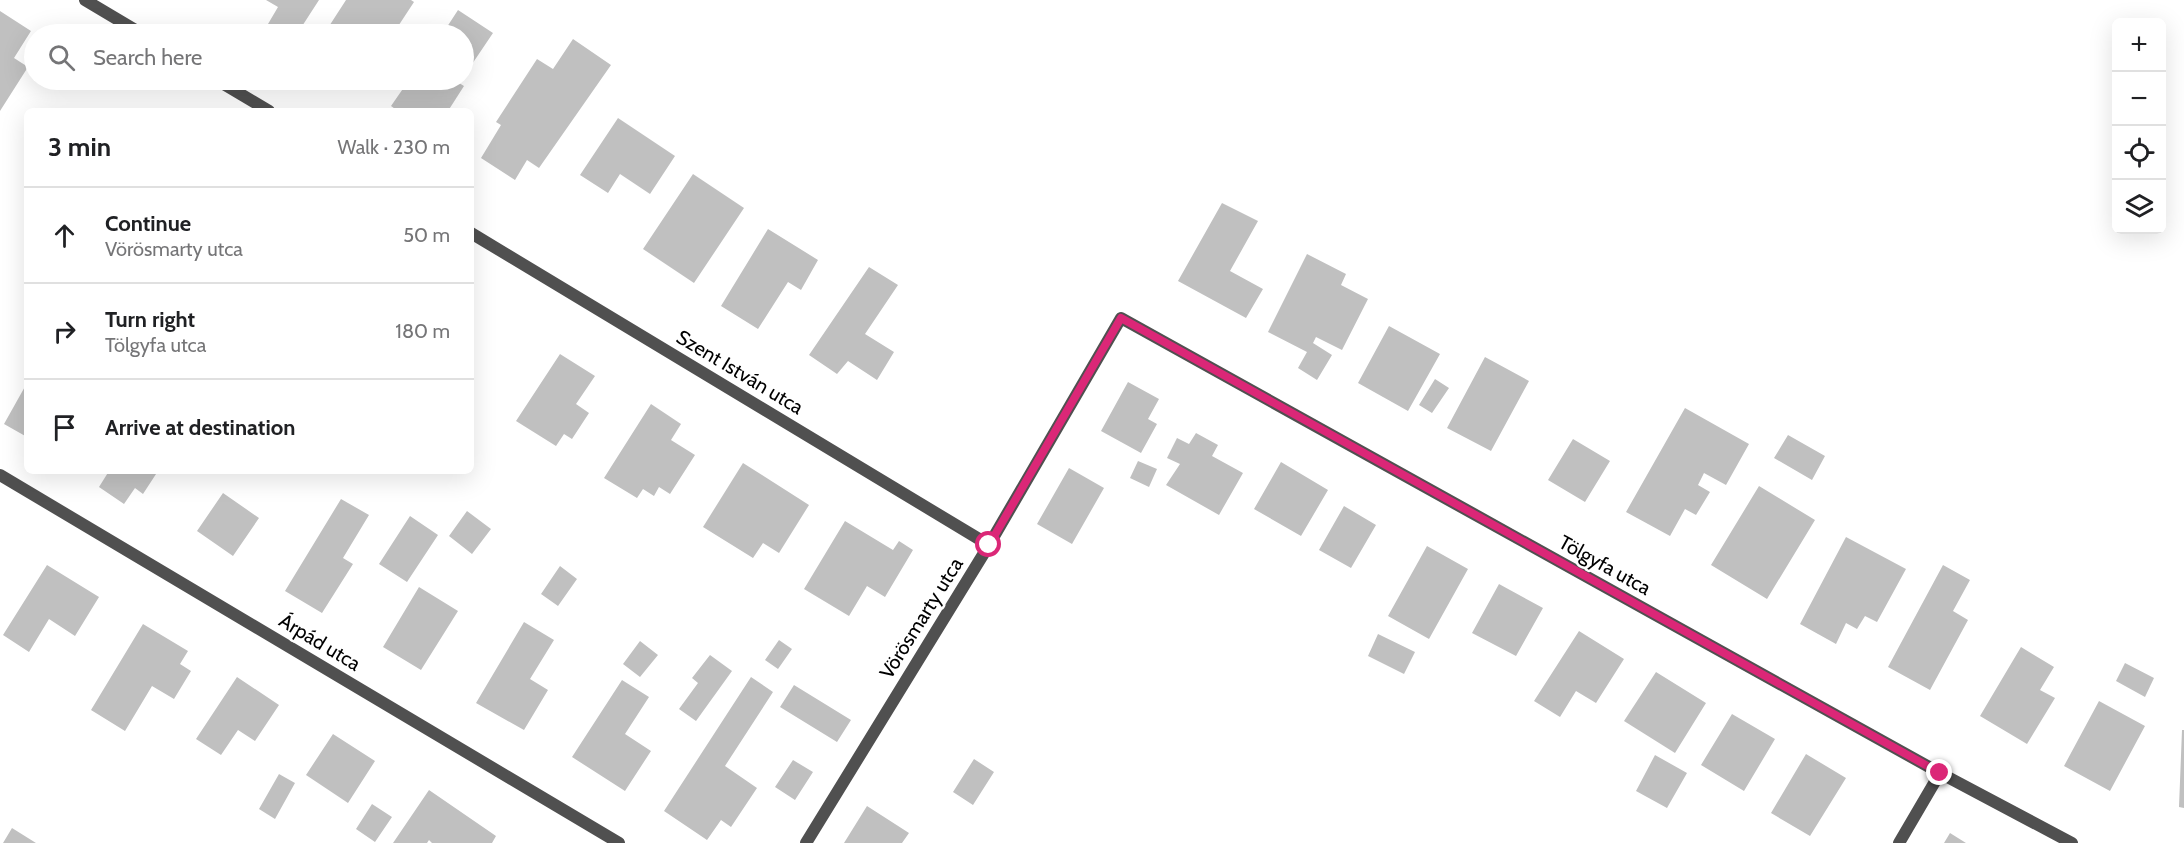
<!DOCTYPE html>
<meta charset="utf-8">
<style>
:root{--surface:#fff;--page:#f2f2f2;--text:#202124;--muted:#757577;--line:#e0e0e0}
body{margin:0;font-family:Cabin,sans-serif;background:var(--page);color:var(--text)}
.controls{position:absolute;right:18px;top:18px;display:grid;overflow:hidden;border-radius:9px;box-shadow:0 6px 24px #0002}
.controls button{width:54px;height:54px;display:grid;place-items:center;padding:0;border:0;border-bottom:2px solid var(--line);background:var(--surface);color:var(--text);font:30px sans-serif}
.stop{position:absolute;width:18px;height:18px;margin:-14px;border:4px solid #db2777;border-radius:50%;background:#fff}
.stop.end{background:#db2777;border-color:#fff;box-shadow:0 2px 6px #0008}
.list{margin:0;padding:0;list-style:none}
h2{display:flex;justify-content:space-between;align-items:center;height:78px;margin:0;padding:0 24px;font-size:26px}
h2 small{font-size:20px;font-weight:400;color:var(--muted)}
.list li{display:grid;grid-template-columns:39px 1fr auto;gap:18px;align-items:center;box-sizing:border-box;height:96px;padding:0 24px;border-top:2px solid var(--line)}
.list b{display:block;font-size:22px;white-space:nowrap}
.list p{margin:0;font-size:20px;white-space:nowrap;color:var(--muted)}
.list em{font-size:20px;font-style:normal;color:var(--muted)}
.icon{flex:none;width:33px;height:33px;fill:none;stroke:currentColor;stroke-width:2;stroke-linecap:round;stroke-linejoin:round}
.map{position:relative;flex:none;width:2184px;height:843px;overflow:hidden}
.search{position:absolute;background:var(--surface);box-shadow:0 6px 24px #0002;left:24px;top:24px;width:450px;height:66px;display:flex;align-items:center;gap:15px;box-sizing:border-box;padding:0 21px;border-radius:33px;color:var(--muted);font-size:22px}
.panel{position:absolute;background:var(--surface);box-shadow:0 6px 24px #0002;left:24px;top:108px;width:450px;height:366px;border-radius:9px}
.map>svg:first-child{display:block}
.building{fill:#c0c0c0}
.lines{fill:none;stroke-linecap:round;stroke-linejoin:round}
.minor{stroke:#505050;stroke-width:12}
.route{stroke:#db2777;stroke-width:8}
.labels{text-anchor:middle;stroke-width:5;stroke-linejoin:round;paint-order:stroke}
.street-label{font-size:20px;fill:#000;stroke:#fff}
</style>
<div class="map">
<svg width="2184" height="843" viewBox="0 0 2184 843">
<rect width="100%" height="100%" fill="#fff"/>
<path class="building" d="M266 0H319L297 34H286L268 24 278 7Z
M346 0H411L414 2 393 34H324Z
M458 10 493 33 464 76V34H430L436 24 445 30Z
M0 11 31 31 14 58 28 67 0 111Z
M573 39 611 65 539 168 527 160 515 180 481 158 501 125 496 122 537 59 553 69Z
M409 80H461L459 83 464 86 448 111H398L391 106Z
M618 118 675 156 650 194 620 174 608 193 580 175Z
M693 174 744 208 694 283 643 249Z
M1222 203 1258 221 1230 271 1263 289 1246 318 1178 281Z
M768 229 818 260 801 290 788 282 758 329 721 306Z
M1307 254 1346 274 1341 285 1368 299 1342 350 1316 337 1313 343 1332 355 1317 380 1298 368 1307 352 1268 332Z
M869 267 898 285 865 334 894 352 877 380 848 361 837 374 809 355Z
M1389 326 1440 354 1408 411 1358 383Z
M560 354 595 376 576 404 589 413 572 439 564 434 556 446 516 421Z
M1485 357 1529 381 1491 451 1447 428Z
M1435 379 1449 388 1432 413 1419 405Z
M1128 382 1159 399 1148 419 1157 424 1141 453 1101 431Z
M27 383V437L4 424Z
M651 404 681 424 671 440 695 455 670 494 659 487 654 496 643 489 637 498 604 478Z
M1685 408 1749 444 1726 485 1704 473 1698 485 1710 492 1696 515 1685 509 1670 536 1626 512Z
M1196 433 1218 445 1212 456 1243 473 1219 515 1166 485 1180 464 1167 458 1177 438 1189 444Z
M1788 435 1825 456 1812 480 1774 458Z
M1573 439 1610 461 1585 502 1548 480Z
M1138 461 1157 469 1149 487 1130 478Z
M1281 462 1328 490 1301 536 1254 509Z
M743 463 809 505 779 553 763 543 753 558 703 527Z
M1069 468 1104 488 1072 544 1037 524Z
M109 471H158L143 494 135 488 124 504 99 487Z
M1759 486 1815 520 1767 599 1711 565Z
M223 493 259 518 233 556 197 531Z
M341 499 369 515 343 558 353 564 322 613 285 591Z
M1344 506 1376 525 1351 568 1319 550Z
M467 511 491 529 472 554 449 536Z
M410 516 438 535 407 582 379 564Z
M845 521 893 550 899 541 913 550 885 597 867 586 849 616 804 589Z
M1846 537 1906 569 1877 622 1865 616 1857 629 1846 623 1836 644 1800 624Z
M1427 546 1468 569 1429 639 1388 616Z
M47 565 99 597 75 636 49 619 29 652 3 635Z
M1943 565 1970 580 1953 611 1968 620 1930 690 1888 667Z
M560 566 577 579 558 606 541 594Z
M1499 584 1543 608 1516 656 1472 633Z
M419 587 458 611 421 670 383 647Z
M524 622 554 640 530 679 548 690 524 730 476 703Z
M143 624 188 651 180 664 191 671 174 699 152 686 125 731 91 710Z
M1579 631 1624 659 1596 703 1576 691 1560 717 1534 701Z
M1378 634 1415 652 1404 674 1368 656Z
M779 640 792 649 778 669 765 660Z
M640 641 658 655 640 677 623 664Z
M2021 647 2054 667 2040 690 2055 698 2027 744 1980 716Z
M710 655 732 671 696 721 679 709 698 683 692 678Z
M2125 663 2154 678 2145 697 2116 681Z
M1656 672 1706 703 1675 753 1624 721Z
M237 677 279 705 255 741 238 730 221 755 196 739Z
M751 677 773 692 725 766 757 788 731 827 721 820 707 840 664 811Z
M622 680 649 697 625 734 651 751 625 791 572 757Z
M794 685 851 720 837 742 780 707Z
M2099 701 2145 726 2110 791 2064 766Z
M1732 714 1775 739 1744 791 1701 765Z
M2182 730H2184V808L2179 807Z
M333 734 375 761 348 803 306 775Z
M1806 754 1846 778 1810 836 1771 813Z
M1655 755 1687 773 1667 808 1636 791Z
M974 759 994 772 973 805 953 792Z
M793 760 813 772 795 800 775 787Z
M279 774 295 783 275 819 259 809Z
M429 790 496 836 492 843H432L429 840 427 843H393Z
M372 804 392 817 375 842 356 829Z
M867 806 909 833 902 843H844Z
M12 828 36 843H3Z
M1950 833 1966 843H1944Z"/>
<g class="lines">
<path class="minor" d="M85 0 142 34
M217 80 269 111
M471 233 989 545
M0 475 619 843
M806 843 989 545 1121 318 1940 773 2072 843
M1899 843 1940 773"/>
</g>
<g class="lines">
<path class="route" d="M989 545 1121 318 1940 773"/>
</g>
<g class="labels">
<g class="street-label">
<text transform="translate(740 372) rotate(31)" y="7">Szent István utca</text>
<text transform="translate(1605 565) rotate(29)" y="7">Tölgyfa utca</text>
<text transform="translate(921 618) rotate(-58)" y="7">Vörösmarty utca</text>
<text transform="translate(320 642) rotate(31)" y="7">Árpád utca</text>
</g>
</g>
</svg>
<div class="controls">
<button>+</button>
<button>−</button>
<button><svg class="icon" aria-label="locate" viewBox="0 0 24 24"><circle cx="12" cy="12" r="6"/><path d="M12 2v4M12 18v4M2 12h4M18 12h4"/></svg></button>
<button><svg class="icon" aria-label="layers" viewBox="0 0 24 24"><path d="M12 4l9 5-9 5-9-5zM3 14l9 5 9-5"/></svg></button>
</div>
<div class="stop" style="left:989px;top:545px"></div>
<div class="stop end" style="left:1940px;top:773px"></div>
<div class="search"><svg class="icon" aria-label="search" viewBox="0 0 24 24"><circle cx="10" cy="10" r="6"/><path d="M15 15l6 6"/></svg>Search here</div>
<section class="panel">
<h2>3 min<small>Walk · 230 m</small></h2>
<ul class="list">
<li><svg class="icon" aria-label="ahead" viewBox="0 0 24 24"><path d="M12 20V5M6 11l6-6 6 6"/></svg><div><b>Continue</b><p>Vörösmarty utca</p></div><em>50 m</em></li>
<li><svg class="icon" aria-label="right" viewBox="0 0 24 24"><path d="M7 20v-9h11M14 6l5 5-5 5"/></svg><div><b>Turn right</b><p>Tölgyfa utca</p></div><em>180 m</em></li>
<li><svg class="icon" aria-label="arrive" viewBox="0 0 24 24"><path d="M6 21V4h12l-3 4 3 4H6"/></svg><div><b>Arrive at destination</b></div></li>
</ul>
</section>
</div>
